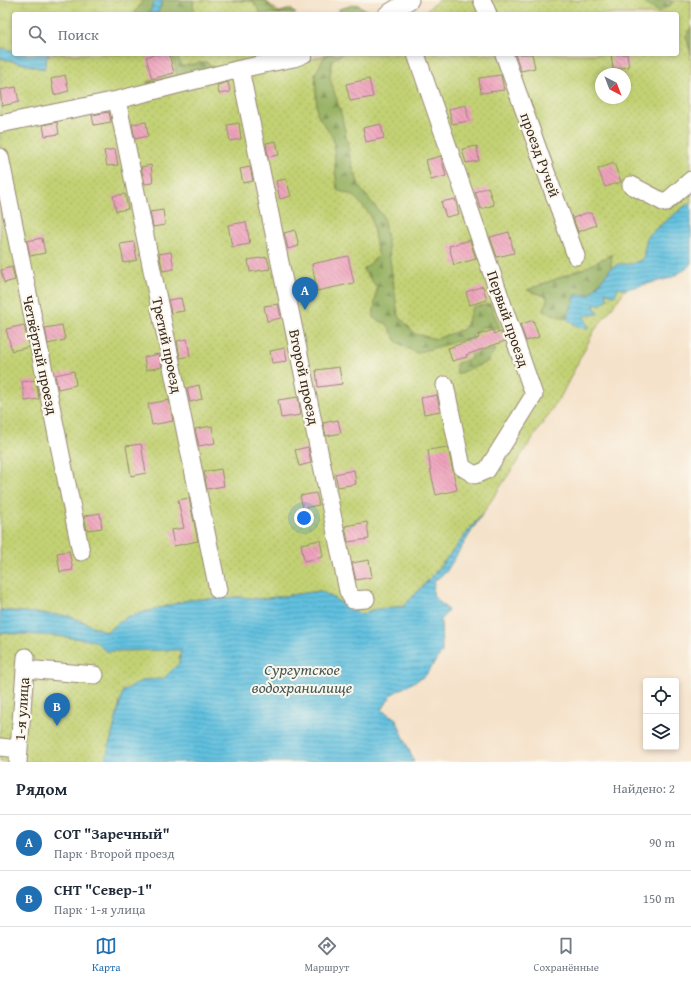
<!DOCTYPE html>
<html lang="ru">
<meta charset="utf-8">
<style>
:root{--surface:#fff;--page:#f2f2f3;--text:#1f2937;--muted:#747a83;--line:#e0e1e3;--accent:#1f6fb2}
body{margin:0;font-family:"Gentium Book Plus",serif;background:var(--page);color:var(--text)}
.controls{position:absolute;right:12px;bottom:12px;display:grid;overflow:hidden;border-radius:4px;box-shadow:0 2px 6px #0003}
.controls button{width:36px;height:36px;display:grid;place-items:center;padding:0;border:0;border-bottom:1px solid var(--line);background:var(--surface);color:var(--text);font:20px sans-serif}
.compass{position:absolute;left:595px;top:68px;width:36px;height:36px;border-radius:50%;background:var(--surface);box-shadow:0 2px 6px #0003;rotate:138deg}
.you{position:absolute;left:304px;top:518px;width:14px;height:14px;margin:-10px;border:3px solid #fff;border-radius:50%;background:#1a73e8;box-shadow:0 0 0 6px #1a73e833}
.badge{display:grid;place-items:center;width:26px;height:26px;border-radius:50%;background:var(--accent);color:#fff;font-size:13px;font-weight:700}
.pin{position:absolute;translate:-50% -33px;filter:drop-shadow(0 1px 2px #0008)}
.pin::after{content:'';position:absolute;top:21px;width:14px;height:12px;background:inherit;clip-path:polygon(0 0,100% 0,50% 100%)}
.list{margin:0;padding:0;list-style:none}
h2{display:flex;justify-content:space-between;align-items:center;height:52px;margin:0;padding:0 16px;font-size:17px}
h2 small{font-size:13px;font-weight:400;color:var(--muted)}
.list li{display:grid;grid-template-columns:26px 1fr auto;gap:12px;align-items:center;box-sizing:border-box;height:56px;padding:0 16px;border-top:1px solid var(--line)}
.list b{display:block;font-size:15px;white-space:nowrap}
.list p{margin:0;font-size:13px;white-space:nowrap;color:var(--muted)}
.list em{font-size:13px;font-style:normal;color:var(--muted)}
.icon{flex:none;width:22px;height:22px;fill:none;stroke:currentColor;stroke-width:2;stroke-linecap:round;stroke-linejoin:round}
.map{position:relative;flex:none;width:691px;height:762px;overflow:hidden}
.search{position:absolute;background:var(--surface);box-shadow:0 2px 6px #0003;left:12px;right:12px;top:12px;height:44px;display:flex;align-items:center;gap:10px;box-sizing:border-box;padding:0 14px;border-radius:4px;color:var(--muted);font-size:15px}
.sheet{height:164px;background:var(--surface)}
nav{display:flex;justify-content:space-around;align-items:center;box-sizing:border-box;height:56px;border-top:1px solid var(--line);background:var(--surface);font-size:11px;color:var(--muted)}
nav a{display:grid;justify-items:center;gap:2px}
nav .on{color:var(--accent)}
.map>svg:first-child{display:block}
.grass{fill:url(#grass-dots);stroke:#7e7e48;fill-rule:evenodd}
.forest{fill:url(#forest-firs);stroke:#6a6e42}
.wetland{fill:url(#wetland-marsh);stroke:#7e7e48}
.water{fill:url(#water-rules);stroke:#4e767f}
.building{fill:url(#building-back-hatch)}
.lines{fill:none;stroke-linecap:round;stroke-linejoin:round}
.minor-casing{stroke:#988674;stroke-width:19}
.minor{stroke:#fff;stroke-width:17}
.labels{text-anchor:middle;stroke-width:4;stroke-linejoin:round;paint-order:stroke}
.street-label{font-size:15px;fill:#3b2a1e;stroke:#fbf7ec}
.water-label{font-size:16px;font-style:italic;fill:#465758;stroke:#fbf7ec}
</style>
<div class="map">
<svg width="691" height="762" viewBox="0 0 691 762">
<defs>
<pattern id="grass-dots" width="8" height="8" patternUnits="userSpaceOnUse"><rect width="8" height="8" fill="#c2d173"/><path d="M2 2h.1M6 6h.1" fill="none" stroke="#a8b463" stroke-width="1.8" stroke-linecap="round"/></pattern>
<pattern id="forest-firs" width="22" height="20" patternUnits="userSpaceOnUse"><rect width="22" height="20" fill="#99b365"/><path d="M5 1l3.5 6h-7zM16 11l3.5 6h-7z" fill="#7e9253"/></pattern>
<pattern id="wetland-marsh" width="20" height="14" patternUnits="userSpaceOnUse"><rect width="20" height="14" fill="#c2d173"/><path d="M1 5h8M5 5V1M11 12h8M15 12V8" fill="none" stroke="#a8b463"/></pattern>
<pattern id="water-rules" width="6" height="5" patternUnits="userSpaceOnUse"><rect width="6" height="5" fill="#61c1e0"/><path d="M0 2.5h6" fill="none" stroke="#519db5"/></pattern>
<pattern id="building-back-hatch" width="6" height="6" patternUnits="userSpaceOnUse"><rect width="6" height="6" fill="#efa3bd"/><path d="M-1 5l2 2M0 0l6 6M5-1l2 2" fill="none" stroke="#c38599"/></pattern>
</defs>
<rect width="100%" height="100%" fill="#fbf7ec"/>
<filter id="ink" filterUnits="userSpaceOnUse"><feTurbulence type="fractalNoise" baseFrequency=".025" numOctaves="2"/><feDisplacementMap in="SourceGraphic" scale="8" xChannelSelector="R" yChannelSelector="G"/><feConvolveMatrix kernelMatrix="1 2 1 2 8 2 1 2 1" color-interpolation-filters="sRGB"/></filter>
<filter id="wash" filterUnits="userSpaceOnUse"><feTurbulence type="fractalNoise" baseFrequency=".012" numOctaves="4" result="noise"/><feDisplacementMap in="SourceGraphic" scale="16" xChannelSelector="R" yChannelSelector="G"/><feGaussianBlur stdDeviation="0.9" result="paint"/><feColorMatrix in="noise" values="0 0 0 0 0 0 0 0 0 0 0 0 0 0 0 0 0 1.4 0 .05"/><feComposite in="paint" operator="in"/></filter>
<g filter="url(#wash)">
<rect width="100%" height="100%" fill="#f5e2ca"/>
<path class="grass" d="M163 0H265L281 14H157Z
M439 0H691V203L686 205 647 236 643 259 632 264 626 289 594 331 562 394 483 513 434 574 404 606 371 610 362 615 321 591 261 599 239 597 188 600 127 617 106 632 69 616 0 610V58L44 69 47 56 51 54H299L301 63 327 54H677V14H422ZM601 74H625V98H601Z
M0 633 59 636 95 641 105 651 181 650 179 663 163 679 144 680 123 691 105 762H0Z"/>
<path class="forest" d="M143 0H155L149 14H134Z
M163 0H193L194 11 190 14H157Z
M231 0H264L276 13 291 9 296 14H261L253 1Z
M643 0H670L673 3 659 12 644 3Z
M357 4 369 12 366 14H339V9Z
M691 27V55L686 36Z
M172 54H177L181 66 206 62 214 67 148 84 147 82 177 75Z
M326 54H342L332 60 330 78 342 117 351 161 360 188 383 216 388 245 398 315 415 334 436 339 464 329 473 307 490 304 500 328 482 327 472 336 478 353 496 349 487 362 457 374 456 364 472 358 465 339 416 353 397 342 387 324 373 318 377 287 363 270 378 256 371 216 354 196 337 190 333 138 317 114 315 74Z
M612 254 611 268 590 295H576L567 319 543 311 548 297 527 290 587 267Z"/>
<path class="wetland" d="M0 0H143L134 14H14V51L0 48Z"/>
<path class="water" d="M155 0H163L157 14H149Z
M0 48 14 51V54H51L47 56 44 69 0 58Z
M691 203V263L687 268 671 278 626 289 618 287 615 296 605 292 608 299 600 305H593L599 314 584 316 589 328 578 327 567 319 576 295H590L611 268 618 264H632L643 259 647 236 686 205Z
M483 513 446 572 434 581 433 596 448 610 441 620 442 652 425 676 392 694 382 710 396 719 414 762H105L123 691 144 680 163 679 179 663 181 650 105 651 95 641 59 636 0 633V610L69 616 106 632 127 617 188 600 239 597 261 599 321 591 362 615 371 610 404 606 434 574Z"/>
<g id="blocks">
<path class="building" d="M156 54H169L174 73 152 79 146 57Z
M515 54H532L535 68 521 71Z
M611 54H627L629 67 613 69Z
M65 75 69 91 54 95 51 79Z
M501 75 504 90 481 93 479 78Z
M369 79 373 97 350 101 346 84Z
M228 82 230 92 219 94 217 85Z
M16 87 19 102 2 106 0 90Z
M466 105 469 121 452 124 449 109Z
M109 112 111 122 94 125 92 115Z
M57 122 59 134 45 136 43 125Z
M146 122 148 136 135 139 132 124Z
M239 123 241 139 230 141 227 125Z
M381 124 384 138 366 142 363 128Z
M276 141 279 155 268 157 266 143Z
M477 146 479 161 466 163 462 149Z
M115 149 118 165 107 166 104 151Z
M441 156 446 176 431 180 426 160Z
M614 163 621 182 605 187 598 169Z
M151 165 153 183 145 184 141 167Z
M250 167 253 181 243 183 240 169Z
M286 179 291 196 280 199 276 181Z
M488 187 494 205 481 209 475 192Z
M125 194 128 209 116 211 113 196Z
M455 199 459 214 446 217 441 202Z
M163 210 165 225 153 227 150 212Z
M586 213H591L596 225 578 232 573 218Z
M246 222 250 244 232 247 228 225Z
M295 230 299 246 288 249 284 233Z
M509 232 514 253 497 257 490 237Z
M42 238 45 253 30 256 27 241Z
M470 240 476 259 454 265 449 246Z
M134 242 137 260 124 263 120 244Z
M171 252 174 269 163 271 159 254Z
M348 256 354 283 317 291 312 264Z
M267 257 270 269 250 272 248 260Z
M12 267 15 280 4 283 1 270Z
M483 286 487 300 470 305 466 292Z
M181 298 184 311 171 313 168 300Z
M278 304 281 318 267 321 264 306Z
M533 320 539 337 526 341 520 325Z
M24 325 29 347 12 351 6 329Z
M62 325 65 340 48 344 45 328Z
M493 330 494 334 501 332 505 341 466 355 467 357 452 361 448 348 479 338 478 335Z
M187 339 190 356 180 358 177 341Z
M285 348 287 361 272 363 270 351Z
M159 354 162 367 146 370 144 357Z
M339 367 342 384 318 387 316 370Z
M74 371 76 385 58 389 55 375Z
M36 380 39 399 25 401 22 382Z
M199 385 202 399 190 402 187 388Z
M437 395 440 411 424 414 421 398Z
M298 397 301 415 281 418 278 400Z
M169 400 173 421 152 425 148 404Z
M338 420 341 433 326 436 323 423Z
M212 426 215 443 199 446 195 429Z
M141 444 146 473 131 476 126 446Z
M308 447 311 463 299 466 295 450Z
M448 447 457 490 436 495 431 473 428 450Z
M221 469 224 486 207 489 204 472Z
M354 470 356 484 338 487 335 474Z
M316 493 319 505 303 508 300 496Z
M189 498 198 541 174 546 171 530 184 528 178 500Z
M100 513 102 528 87 530 84 516Z
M367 522 369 539 348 542 345 526Z
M320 540 323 557 304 561 301 544Z
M69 551 73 570 60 572 57 553Z
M369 560 372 577 356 580 352 563Z"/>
</g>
</g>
<g filter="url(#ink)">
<use href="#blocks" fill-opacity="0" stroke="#988674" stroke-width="1"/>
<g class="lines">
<defs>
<path id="minor" d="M482 0 488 14
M387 14 410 0
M416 54 534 395 487 470 475 475 462 467 445 385
M504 54 576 256
M240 69 348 591 353 600 366 599
M117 100 218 590
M0 124 117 100 240 69 294 58 304 54
M0 157 81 552
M631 185 665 203 691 180
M25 669 95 675
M0 747 19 749
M18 762 26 657"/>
</defs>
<use href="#minor" class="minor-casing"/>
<use href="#minor" class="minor"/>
</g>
</g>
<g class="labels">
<g class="street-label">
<text transform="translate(540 155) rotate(70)" y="5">проезд Ручей</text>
<text transform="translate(508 319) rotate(71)" y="5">Первый проезд</text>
<text transform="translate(167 345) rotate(78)" y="5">Третий проезд</text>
<text transform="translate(40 355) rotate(78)" y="5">Четвёртый проезд</text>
<text transform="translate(304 377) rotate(78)" y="5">Второй проезд</text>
<text transform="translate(22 709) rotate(-86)" y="5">1-я улица</text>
</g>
<g class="water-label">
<text x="302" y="675">Сургутское<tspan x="302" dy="18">водохранилище</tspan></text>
</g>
</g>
</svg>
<div class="controls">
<button><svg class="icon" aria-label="locate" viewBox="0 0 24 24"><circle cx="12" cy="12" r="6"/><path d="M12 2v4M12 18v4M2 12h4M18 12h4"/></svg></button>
<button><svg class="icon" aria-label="layers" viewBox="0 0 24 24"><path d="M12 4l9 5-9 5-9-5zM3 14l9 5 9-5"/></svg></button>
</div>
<svg class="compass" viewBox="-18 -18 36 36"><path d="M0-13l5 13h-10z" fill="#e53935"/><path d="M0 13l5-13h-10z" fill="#747a83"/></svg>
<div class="you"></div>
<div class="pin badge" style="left:305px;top:310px">A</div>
<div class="pin badge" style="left:57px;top:726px">B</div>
<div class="search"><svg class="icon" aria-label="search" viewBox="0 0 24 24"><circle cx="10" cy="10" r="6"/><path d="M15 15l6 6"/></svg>Поиск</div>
</div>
<section class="sheet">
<h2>Рядом<small>Найдено: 2</small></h2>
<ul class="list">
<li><span class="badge">A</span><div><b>СОТ &quot;Заречный&quot;</b><p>Парк · Второй проезд</p></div><em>90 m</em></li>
<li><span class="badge">B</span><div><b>СНТ &quot;Север-1&quot;</b><p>Парк · 1-я улица</p></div><em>150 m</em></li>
</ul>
</section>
<nav>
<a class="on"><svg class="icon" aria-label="map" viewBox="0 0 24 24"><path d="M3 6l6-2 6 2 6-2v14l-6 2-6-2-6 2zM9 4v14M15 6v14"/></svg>Карта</a>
<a><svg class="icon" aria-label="directions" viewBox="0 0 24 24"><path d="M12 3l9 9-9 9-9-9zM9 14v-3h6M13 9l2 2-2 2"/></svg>Маршрут</a>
<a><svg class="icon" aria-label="saved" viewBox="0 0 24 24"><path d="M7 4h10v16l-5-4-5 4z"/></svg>Сохранённые</a>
</nav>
